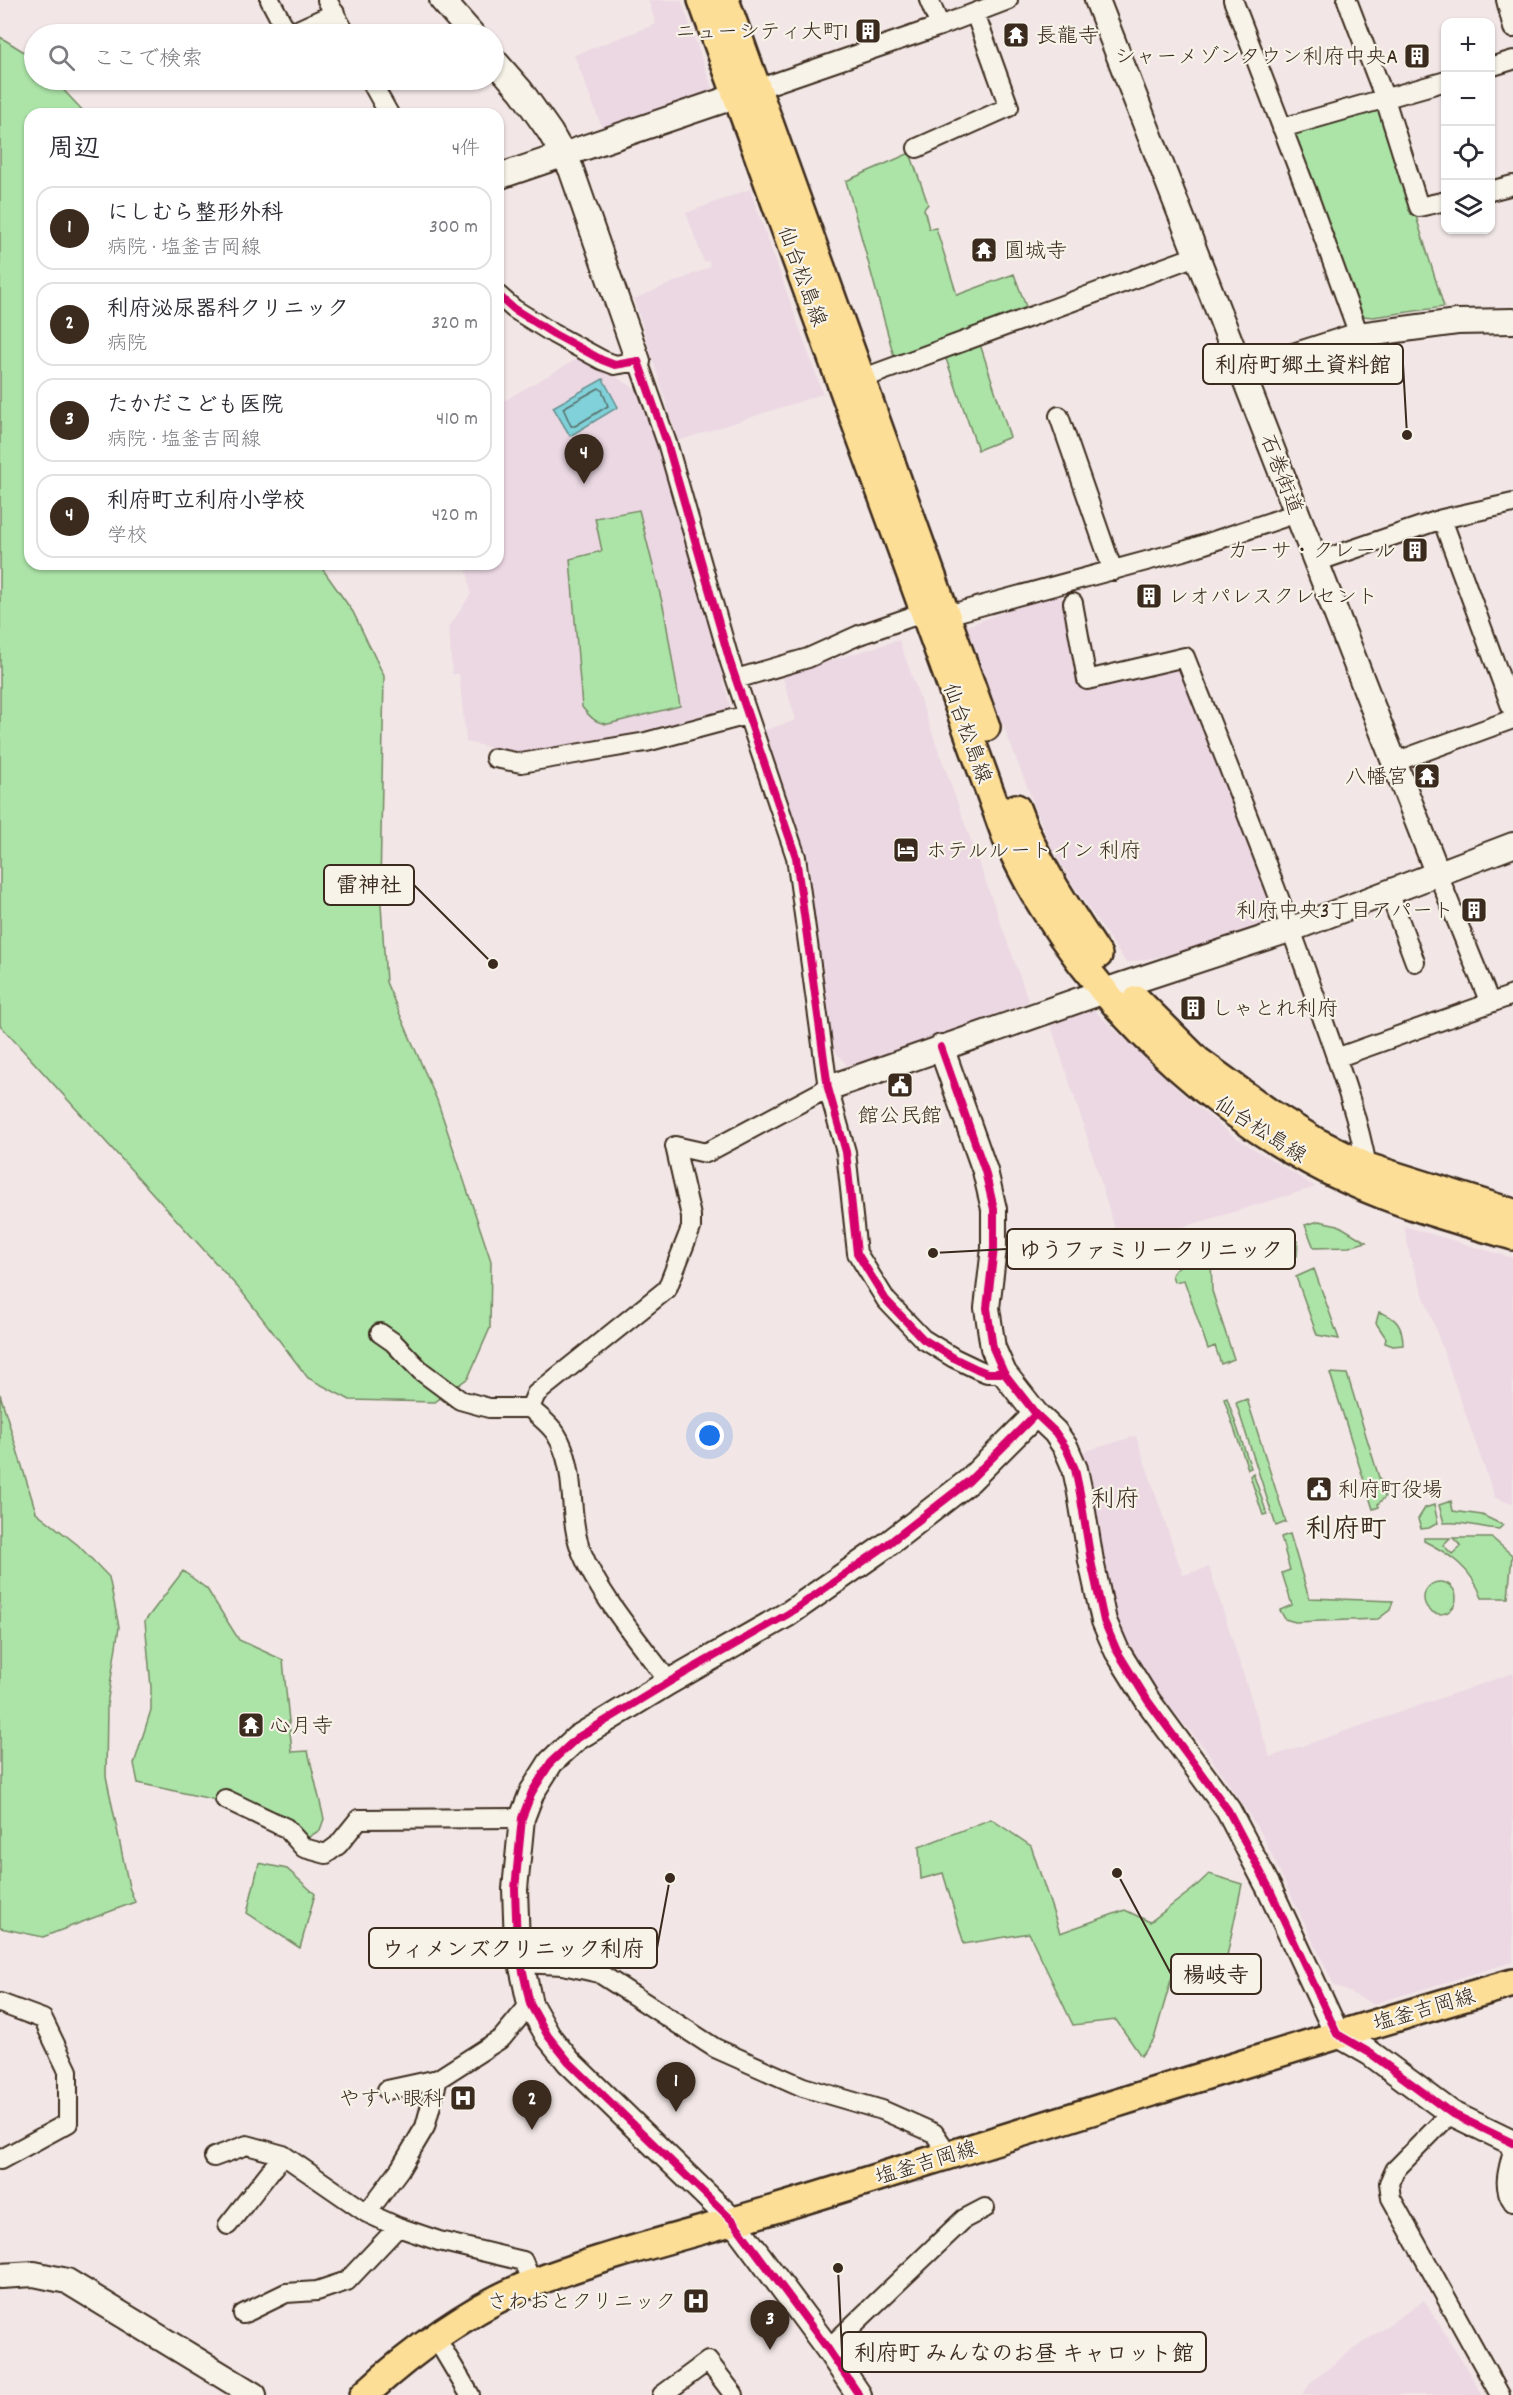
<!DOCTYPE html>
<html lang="ja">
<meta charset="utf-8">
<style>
:root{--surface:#fff;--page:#f7f7f7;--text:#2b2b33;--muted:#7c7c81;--line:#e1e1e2;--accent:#3b2a1e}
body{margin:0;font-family:Dekko,"Klee One",sans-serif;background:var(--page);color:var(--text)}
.controls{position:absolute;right:18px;top:18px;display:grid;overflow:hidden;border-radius:12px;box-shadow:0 2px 4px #0004}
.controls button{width:54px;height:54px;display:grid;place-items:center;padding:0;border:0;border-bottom:2px solid var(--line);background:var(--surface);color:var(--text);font:30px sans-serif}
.you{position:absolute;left:710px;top:1436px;width:21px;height:21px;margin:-15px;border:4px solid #fff;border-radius:50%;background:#1a73e8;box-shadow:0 0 0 9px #1a73e833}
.badge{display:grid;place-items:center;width:39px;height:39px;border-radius:50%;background:var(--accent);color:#fff;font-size:20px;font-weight:700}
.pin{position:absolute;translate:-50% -50px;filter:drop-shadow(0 2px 3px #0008)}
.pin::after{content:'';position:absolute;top:32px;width:21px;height:18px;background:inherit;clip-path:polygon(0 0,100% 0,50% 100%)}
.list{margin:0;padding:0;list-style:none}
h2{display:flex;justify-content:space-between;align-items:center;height:78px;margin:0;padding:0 24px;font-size:26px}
h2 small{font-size:20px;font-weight:400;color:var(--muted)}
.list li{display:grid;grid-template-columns:39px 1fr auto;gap:18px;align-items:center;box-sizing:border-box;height:84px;margin:0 12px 12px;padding:0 12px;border:2px solid var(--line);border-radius:18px}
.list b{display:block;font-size:22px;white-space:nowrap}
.list p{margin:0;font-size:20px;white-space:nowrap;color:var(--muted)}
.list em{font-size:20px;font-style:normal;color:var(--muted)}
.icon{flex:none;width:33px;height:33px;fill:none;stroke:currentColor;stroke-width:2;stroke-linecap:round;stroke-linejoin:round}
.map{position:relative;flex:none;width:1513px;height:2395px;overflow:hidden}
.search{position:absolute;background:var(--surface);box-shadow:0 2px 4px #0004;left:24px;top:24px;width:480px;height:66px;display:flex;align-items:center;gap:15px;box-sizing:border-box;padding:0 21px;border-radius:33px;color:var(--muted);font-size:22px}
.panel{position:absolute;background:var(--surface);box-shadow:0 2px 4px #0004;left:24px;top:108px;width:480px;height:462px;border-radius:18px}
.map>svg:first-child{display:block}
.built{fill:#ecd8e3}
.green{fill:#ace4a8;stroke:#748763;stroke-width:1.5}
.water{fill:#80d1d9;stroke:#648e8e;stroke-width:1.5}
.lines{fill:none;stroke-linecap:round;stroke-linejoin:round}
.shore{stroke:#576d69;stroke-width:1.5}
.street-casing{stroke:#3b2a1e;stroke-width:22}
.secondary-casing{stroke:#3b2a1e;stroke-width:28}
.primary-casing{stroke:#3b2a1e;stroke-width:32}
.street{stroke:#f7f3e8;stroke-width:18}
.secondary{stroke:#f7f3e8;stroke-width:24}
.primary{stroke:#fdde96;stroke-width:27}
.cycleway-casing{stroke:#f7f3e8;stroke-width:11}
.cycleway{stroke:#d6006c;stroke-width:8}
.labels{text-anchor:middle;stroke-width:4.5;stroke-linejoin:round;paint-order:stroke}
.poi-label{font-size:21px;fill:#3b2a1e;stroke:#f7f3e8;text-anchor:end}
.street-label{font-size:21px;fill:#3b2a1e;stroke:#f7f3e8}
.quarter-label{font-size:24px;fill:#3b2a1e;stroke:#f7f3e8}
.district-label{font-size:27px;font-weight:bold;fill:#3b2a1e;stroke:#f7f3e8}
.leader{fill:none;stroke:#3b2a1e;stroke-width:2}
.callout-dot{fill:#3b2a1e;stroke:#f7f3e8;stroke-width:2}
.callout{fill:#f7f3e8;stroke:#3b2a1e;stroke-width:2}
.callout-label{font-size:22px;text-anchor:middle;font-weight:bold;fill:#3b2a1e}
</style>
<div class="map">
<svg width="1513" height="2395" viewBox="0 0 1513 2395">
<rect width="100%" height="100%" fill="#f2e7e6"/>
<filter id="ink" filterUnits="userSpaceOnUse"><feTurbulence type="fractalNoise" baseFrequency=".0167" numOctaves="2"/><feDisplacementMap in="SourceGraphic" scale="12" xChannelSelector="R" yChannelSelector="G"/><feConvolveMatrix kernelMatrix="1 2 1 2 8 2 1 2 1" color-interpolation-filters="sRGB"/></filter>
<g filter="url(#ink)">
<path class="built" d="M648 0H681L714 93 604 133 574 55 656 24Z
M750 189 823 394 678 441 634 299 710 267 709 261 704 262 686 213Z
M582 356 646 395 731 709 583 745 528 756 466 742 459 674H452L449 627 471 594 466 564H498V404Z
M1055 592 1065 601 1082 691 1174 666 1185 670 1278 911 1275 924 1190 951 1126 963 1073 885 1049 843 1001 720 967 626Z
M899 640 1029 1002 850 1069 829 1043 809 866 762 731 796 720 782 675Z
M1093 1009 1194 1104 1235 1137 1316 1187 1120 1246 1080 1114 1050 1023Z
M1404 1226 1513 1258V1504L1495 1498 1410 1257Z
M1136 1436 1183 1575 1209 1567 1270 1757 1513 1673V1962L1373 2004 1334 1985 1261 1833 1206 1750 1142 1675 1120 1637 1079 1453Z
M1424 2300 1483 2395H1302L1311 2382 1345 2355Z"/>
<path class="green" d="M0 37 34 58V80H54L86 114H30V564H319L353 612 384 676 380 889 386 982 437 1100 491 1261 490 1328 468 1378 435 1402 350 1400 308 1378 242 1292 0 1025Z
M1376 109 1385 116 1444 307 1373 317 1363 316 1295 145 1296 134Z
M910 153 928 204 924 209 929 229 936 228 957 295 1014 274 1028 312 895 360 846 181Z
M980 344 1010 437 978 450 945 356Z
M639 510 664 610 680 706 608 724C595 723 590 717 582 707L570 559 602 551 595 518Z
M1319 1221 1338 1225 1366 1242 1349 1247 1314 1248 1305 1225Z
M1276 1234V1242L1298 1241 1297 1256 1211 1258 1212 1291 1234 1359 1221 1364 1215 1346 1208 1349 1184 1280 1174 1282 1172 1275 1176 1269 1182 1264Z
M1314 1269 1339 1339 1317 1335 1296 1277Z
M1379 1312C1396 1317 1403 1326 1403 1345L1393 1346 1385 1343 1386 1338 1376 1323Z
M1330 1373 1347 1374 1385 1497 1378 1504 1379 1507 1373 1509Z
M0 1394 36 1512 78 1545 109 1577 119 1627 107 1705 106 1776 129 1887 135 1902 43 1937 0 1928Z
M1227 1398 1251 1468 1248 1469 1224 1399Z
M1247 1399 1286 1522 1276 1526 1236 1403Z
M1253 1473 1267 1514 1263 1515 1250 1476Z
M1451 1501 1453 1511 1482 1515 1503 1525 1499 1529C1480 1528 1464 1521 1444 1523L1439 1505Z
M1434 1505 1438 1523 1429 1528 1421 1529 1418 1519 1425 1508Z
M1290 1534 1309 1598 1393 1601 1390 1610 1378 1619 1295 1622 1285 1619 1280 1610 1292 1605 1282 1573 1290 1570 1281 1537Z
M1424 1538H1450L1443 1545 1452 1554 1461 1546 1453 1538H1492L1512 1555 1508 1598H1482C1472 1569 1450 1554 1424 1541Z
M183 1571 207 1589 239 1640 283 1660 292 1752 308 1751 324 1819 320 1830 306 1839 221 1792 216 1800 138 1783 134 1764 151 1710V1687L145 1621Z
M1424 1598a16 16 0 1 1 32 0a16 16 0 1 1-32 0Z
M991 1819 1031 1846 1060 1933 1125 1910 1150 1922 1193 1889 1209 1874 1242 1884 1224 1970 1177 1959 1154 2039 1141 2056 1116 2020 1073 2025 1029 1933 964 1944 943 1873 921 1879 919 1847Z
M259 1863 287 1869 315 1894 300 1948 247 1913Z"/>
<path class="water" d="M603 379 618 407 570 436 553 407Z"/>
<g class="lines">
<path class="shore" d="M599 388 602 390 608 406 575 426H571L563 408Z"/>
<defs>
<path id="street" d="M270 0 288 34
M327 0 346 34
M929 0 940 26
M1233 0 1307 192 1359 335
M1347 0 1385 99 1419 207 1446 201
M1506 0 1513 28
M289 34 335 13
M1490 67 1513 60
M370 80 389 114
M757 89 940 26 1008 0
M1282 128 1446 81
M917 148 1009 107 975 13
M1490 191 1513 185
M498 295 514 309 554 334 602 360 615 365 638 361 668 446 730 662 796 857 828 1088 846 1152 857 1253 886 1300 923 1339 954 1358 977 1369 987 1373H1004
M861 379 1196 256
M1059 416 1113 571
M1442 519 1513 712
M1316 562 1442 519 1513 503
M1073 603 1087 680 1185 657C1230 771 1276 885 1317 1002 1335 1055 1357 1111 1367 1167
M947 615 1187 550 1297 513
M736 679 808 658 859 635 925 612
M495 758 521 763 569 755 646 742 747 715
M1395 762 1513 719
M1437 872 1490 1003
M1389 892 1415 962
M1336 1058 1513 995
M380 1333 393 1342 421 1371 460 1400 489 1408H530C538 1416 550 1424 556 1434 579 1471 566 1515 582 1553 599 1595 641 1644 669 1682
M530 1408 536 1394 667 1289 691 1228V1216L675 1146 706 1153 828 1088
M225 1799 286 1828 304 1848 326 1854 338 1845 359 1819 522 1818
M520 1963 563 1965 599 1973 715 2048 803 2087 882 2110 934 2133 949 2155
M0 2003 43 2019 68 2071V2123L0 2160
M387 2090 438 2079 502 2038 530 2004
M1451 2113 1395 2170 1389 2183 1391 2198 1500 2395
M1513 2150C1509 2168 1501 2186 1513 2202
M214 2157 247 2145 283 2155 367 2213 398 2227 439 2241 523 2261 532 2283
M367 2213 400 2169 425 2127 438 2079
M228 2225 283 2155
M243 2314 286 2293 317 2291 347 2281 398 2227
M436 2338 470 2395
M828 2349 964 2219 985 2208
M662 2395 708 2361 734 2395"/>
<path id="secondary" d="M442 0 472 34
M1097 0 1437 872
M494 60 521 91 550 132 571 169 638 361
M498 177 754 90
M1243 372 1359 335 1457 322 1513 321
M941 1047 985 1171 994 1209V1248L987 1308 993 1348 1004 1373 1036 1414 1055 1432 1066 1448 1075 1469 1080 1493 1091 1561 1104 1621 1117 1651 1148 1701 1228 1810 1269 1888 1337 2034 1370 2053 1451 2113 1513 2143
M828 1088 1122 985 1292 929 1513 845
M0 2276 34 2274 67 2281 254 2395
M859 2395 828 2349 733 2221 569 2062 548 2036 530 2004 517 1944 515 1889 522 1818 532 1792 551 1762 577 1738 669 1682 788 1614 884 1547 969 1481 1036 1414"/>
<path id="primary" d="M702 0 1007 839C1018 862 1029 885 1043 907 1115 1023 1226 1124 1350 1181 1402 1205 1458 1220 1513 1236
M725 0 986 727
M1016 808C1035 861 1067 908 1098 955
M1137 1000 1198 1061 1268 1112 1315 1141 1367 1167 1513 1213
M364 2395C411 2352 473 2306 533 2283 598 2258 667 2240 734 2221 797 2203 860 2183 923 2163 1119 2103 1315 2040 1513 1983"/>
</defs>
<use href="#street" class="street-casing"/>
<use href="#secondary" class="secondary-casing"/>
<use href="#primary" class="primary-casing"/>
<use href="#street" class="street"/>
<use href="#secondary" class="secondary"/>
<use href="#primary" class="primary"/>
<defs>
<path id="cycleway" d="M498 295 514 309 554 334 602 360 615 365 638 361 668 446 730 662 796 857 828 1088 846 1152 857 1253 886 1300 923 1339 954 1358 977 1369 987 1373H1004
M941 1047 985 1171 994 1209V1248L987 1308 993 1348 1004 1373 1036 1414 1055 1432 1066 1448 1075 1469 1080 1493 1091 1561 1104 1621 1117 1651 1148 1701 1228 1810 1269 1888 1337 2034 1370 2053 1451 2113 1513 2143
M859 2395 828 2349 733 2221 569 2062 548 2036 530 2004 517 1944 515 1889 522 1818 532 1792 551 1762 577 1738 669 1682 788 1614 884 1547 969 1481 1036 1414"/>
</defs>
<use href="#cycleway" class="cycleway-casing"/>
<use href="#cycleway" class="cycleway"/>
</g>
</g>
<defs>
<symbol id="building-square" viewBox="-11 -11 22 22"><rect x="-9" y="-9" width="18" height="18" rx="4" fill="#3b2a1e" stroke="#f7f3e8"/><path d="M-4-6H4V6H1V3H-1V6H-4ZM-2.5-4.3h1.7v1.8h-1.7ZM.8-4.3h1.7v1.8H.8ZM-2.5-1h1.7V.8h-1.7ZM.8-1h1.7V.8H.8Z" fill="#fff"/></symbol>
<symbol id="temple-square" viewBox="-11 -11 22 22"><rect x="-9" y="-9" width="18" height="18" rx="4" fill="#3b2a1e" stroke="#f7f3e8"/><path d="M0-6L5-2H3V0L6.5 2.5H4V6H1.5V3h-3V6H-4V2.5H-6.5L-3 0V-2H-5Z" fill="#fff"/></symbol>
<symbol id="hotel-square" viewBox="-11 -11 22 22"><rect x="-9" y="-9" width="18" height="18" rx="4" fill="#3b2a1e" stroke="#f7f3e8"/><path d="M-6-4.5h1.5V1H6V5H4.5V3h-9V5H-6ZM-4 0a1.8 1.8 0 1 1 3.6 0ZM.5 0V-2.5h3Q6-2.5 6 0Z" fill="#fff"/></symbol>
<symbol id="civic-square" viewBox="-11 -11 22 22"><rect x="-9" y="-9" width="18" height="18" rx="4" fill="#3b2a1e" stroke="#f7f3e8"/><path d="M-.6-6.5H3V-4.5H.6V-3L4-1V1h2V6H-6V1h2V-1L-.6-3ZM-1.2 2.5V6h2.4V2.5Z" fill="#fff"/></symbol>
<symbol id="hospital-square" viewBox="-11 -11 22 22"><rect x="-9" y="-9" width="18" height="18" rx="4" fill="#3b2a1e" stroke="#f7f3e8"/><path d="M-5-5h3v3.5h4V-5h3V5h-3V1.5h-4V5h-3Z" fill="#fff"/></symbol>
</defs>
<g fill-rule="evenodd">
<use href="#building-square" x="853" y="16" width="30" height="30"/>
<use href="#temple-square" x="1001" y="20" width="30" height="30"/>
<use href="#building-square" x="1402" y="41" width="30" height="30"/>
<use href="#temple-square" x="969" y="235" width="30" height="30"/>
<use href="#building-square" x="1400" y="535" width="30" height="30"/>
<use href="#building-square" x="1134" y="581" width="30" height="30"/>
<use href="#temple-square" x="1412" y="761" width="30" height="30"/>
<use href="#hotel-square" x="891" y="835" width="30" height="30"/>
<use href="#building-square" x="1459" y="895" width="30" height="30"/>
<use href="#building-square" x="1178" y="993" width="30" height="30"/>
<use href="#civic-square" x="885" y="1070" width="30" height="30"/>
<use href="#civic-square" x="1304" y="1474" width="30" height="30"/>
<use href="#temple-square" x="236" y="1710" width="30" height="30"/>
<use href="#hospital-square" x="448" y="2083" width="30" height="30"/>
<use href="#hospital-square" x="681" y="2286" width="30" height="30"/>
</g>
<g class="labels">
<g class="poi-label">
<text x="848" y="38">ニューシティ大町1</text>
<text x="1036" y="42" text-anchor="start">長龍寺</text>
<text x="1398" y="63">シャーメゾンタウン利府中央A</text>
<text x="1004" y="257" text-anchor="start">圓城寺</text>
<text x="1396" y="557">カーサ・クレール</text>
<text x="1168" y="603" text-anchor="start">レオパレスクレセント</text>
<text x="1408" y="783">八幡宮</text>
<text x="926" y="857" text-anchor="start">ホテルルートイン 利府</text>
<text x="1454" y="917">利府中央3丁目アパート</text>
<text x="1212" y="1015" text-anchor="start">しゃとれ利府</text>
<text x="900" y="1122" text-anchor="middle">館公民館</text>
<text x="1338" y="1496" text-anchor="start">利府町役場</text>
<text x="270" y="1732" text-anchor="start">心月寺</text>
<text x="444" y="2105">やすい眼科</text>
<text x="676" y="2308">さわおとクリニック</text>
</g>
<g class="street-label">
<text transform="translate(803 276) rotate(70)" y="7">仙台松島線</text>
<text transform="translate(1282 474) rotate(69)" y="7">石巻街道</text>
<text transform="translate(968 733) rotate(70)" y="7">仙台松島線</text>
<text transform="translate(1261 1129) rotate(33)" y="7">仙台松島線</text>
<text transform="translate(1424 2009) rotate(-16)" y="7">塩釜吉岡線</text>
<text transform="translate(926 2162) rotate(-17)" y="7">塩釜吉岡線</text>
</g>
<g class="quarter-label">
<text x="1115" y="1506">利府</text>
</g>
<g class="district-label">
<text x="1346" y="1537">利府町</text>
</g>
</g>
<path class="leader" d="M1407 435L1403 364M493 964L414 885M933 1253L1007 1249M670 1878L657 1948M1117 1873L1171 1974M838 2268L842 2352"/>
<g class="callout-dot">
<circle cx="1407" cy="435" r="6"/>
<circle cx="493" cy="964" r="6"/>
<circle cx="933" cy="1253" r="6"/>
<circle cx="670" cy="1878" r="6"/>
<circle cx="1117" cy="1873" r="6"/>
<circle cx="838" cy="2268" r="6"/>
</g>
<g class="callout">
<rect x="1203" y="344" width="200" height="40" rx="6"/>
<rect x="324" y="865" width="90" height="40" rx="6"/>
<rect x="1007" y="1229" width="288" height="40" rx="6"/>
<rect x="369" y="1928" width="288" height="40" rx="6"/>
<rect x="1171" y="1954" width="90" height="40" rx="6"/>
<rect x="842" y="2332" width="364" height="40" rx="6"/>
</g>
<g class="callout-label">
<text x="1303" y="372">利府町郷土資料館</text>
<text x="369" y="892">雷神社</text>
<text x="1151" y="1257">ゆうファミリークリニック</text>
<text x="513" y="1956">ウィメンズクリニック利府</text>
<text x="1216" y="1982">楊岐寺</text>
<text x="1024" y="2360">利府町 みんなのお昼 キャロット館</text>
</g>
</svg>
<div class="controls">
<button>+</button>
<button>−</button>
<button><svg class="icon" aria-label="locate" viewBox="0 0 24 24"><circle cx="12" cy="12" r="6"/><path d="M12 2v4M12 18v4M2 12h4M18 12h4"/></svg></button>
<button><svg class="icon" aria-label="layers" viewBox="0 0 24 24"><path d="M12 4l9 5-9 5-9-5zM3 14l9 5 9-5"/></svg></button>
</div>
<div class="you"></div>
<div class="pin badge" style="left:676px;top:2112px">1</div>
<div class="pin badge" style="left:532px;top:2130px">2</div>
<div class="pin badge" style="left:770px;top:2350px">3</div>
<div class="pin badge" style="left:584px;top:484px">4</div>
<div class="search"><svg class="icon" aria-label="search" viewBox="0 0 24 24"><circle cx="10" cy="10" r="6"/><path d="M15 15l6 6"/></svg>ここで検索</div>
<section class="panel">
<h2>周辺<small>4件</small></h2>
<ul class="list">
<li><span class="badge">1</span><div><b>にしむら整形外科</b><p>病院 · 塩釜吉岡線</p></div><em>300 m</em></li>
<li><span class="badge">2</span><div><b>利府泌尿器科クリニック</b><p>病院</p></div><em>320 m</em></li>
<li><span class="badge">3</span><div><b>たかだこども医院</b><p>病院 · 塩釜吉岡線</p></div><em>410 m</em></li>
<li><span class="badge">4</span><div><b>利府町立利府小学校</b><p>学校</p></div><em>420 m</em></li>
</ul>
</section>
</div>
